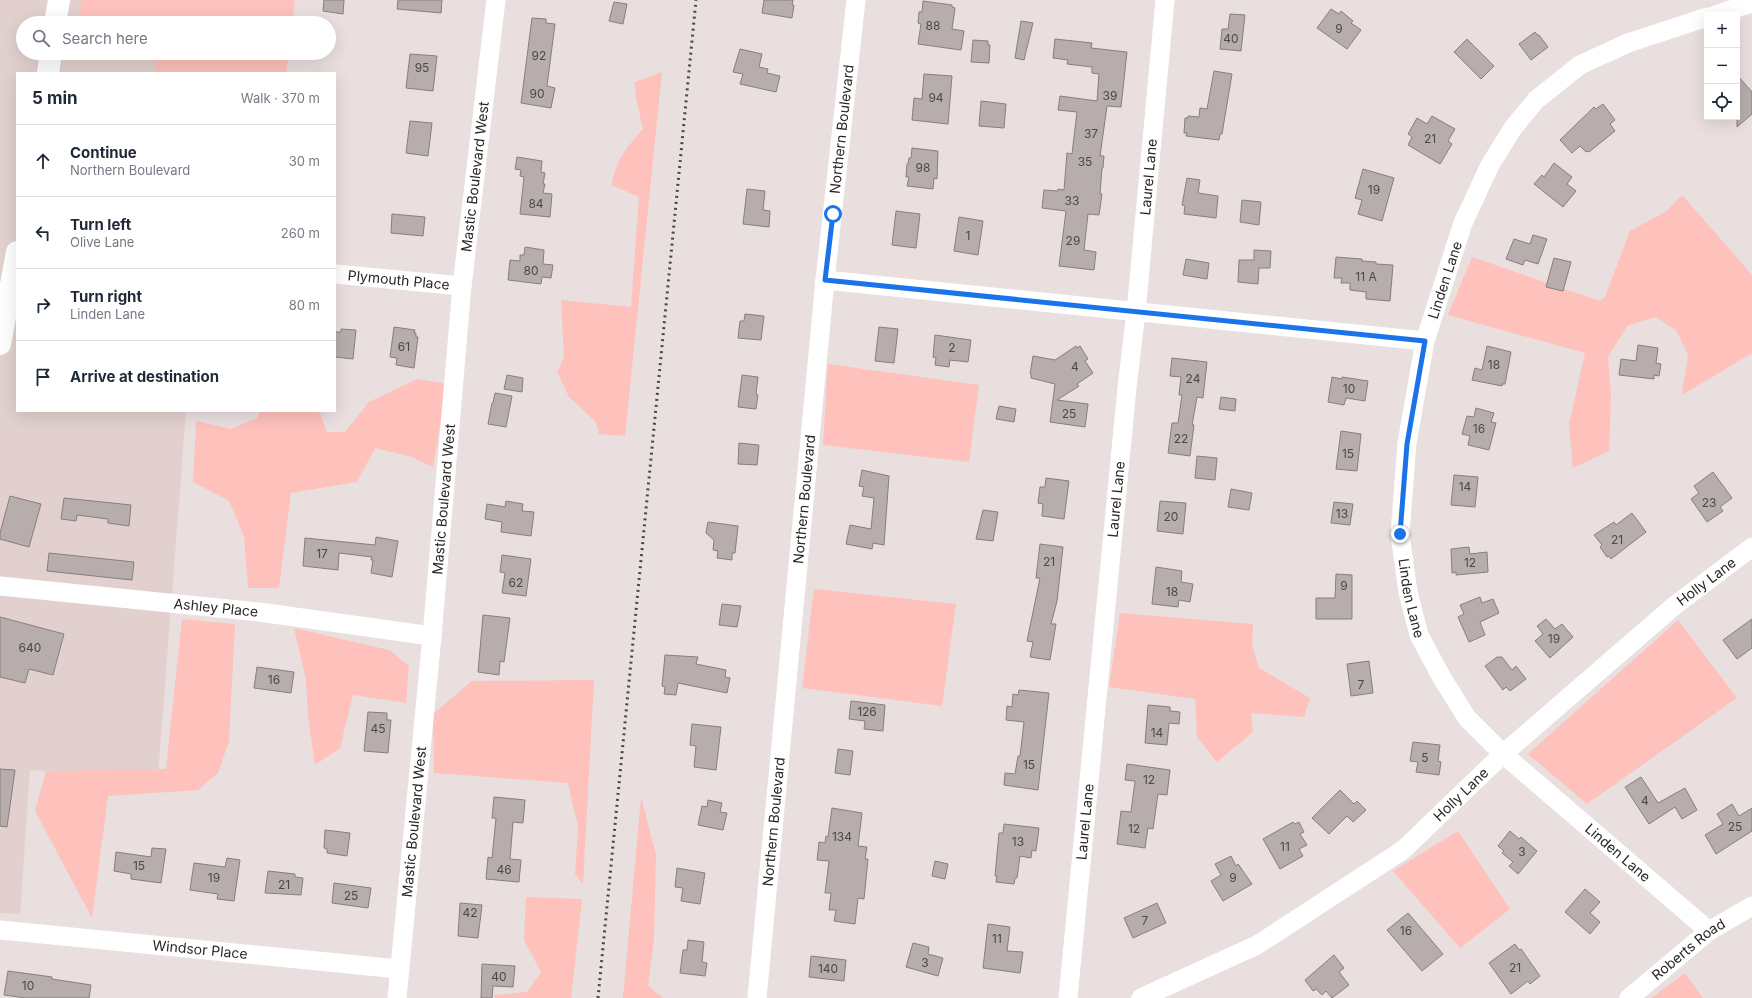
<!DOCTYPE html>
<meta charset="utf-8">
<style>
:root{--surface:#fff;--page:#f2f2f3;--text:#1f2937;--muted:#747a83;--line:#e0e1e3}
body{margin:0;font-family:Inter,sans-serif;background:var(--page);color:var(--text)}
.controls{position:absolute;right:12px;top:12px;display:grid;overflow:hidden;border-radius:0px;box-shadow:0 4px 16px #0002}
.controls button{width:36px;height:36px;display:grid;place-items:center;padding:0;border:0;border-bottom:1px solid var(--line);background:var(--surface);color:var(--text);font:20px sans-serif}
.stop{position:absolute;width:12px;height:12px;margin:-9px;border:3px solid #1a73e8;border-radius:50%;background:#fff}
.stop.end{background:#1a73e8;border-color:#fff;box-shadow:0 1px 4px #0008}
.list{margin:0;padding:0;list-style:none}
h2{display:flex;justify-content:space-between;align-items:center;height:52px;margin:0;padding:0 16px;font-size:17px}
h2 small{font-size:13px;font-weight:400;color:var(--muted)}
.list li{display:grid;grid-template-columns:26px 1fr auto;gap:12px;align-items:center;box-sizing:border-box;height:72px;padding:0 16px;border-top:1px solid var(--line)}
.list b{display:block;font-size:15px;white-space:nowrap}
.list p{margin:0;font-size:13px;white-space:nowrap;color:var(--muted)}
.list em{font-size:13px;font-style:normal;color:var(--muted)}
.icon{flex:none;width:22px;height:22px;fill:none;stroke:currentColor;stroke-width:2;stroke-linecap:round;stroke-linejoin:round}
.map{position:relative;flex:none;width:1752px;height:998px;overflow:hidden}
.search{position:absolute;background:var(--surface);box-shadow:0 4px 16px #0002;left:16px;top:16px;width:320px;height:44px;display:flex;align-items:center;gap:10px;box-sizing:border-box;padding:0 14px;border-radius:22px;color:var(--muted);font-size:15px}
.panel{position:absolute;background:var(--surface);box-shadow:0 4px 16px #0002;left:16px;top:72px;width:320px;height:340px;border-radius:0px}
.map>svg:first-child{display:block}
.built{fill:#e1d0ce}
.green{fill:#fec1bc}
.building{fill:#b6adac;stroke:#877e7d}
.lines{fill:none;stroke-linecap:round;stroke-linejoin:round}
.minor{stroke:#fff;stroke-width:19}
.primary{stroke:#fff;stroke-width:22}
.rail{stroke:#4c4746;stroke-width:3;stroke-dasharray:2 4;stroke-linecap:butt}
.route{stroke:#1a73e8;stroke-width:5}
.labels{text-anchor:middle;stroke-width:4;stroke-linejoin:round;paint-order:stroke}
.number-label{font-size:12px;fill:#4d4848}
.street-label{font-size:14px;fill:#2a2626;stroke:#fff}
</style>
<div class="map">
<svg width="1752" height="998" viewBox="0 0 1752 998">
<rect width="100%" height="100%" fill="#e9dfde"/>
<path class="built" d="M0 0H273L271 23H23V53H268L267 73H17V411H186L158 776 30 770 20 914 0 913Z"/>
<path class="green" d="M82 0H295L292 23H78Z
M156 53H289L286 73H155Z
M662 72 625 436 599 434 596 422 569 397 557 372 564 357 561 300 631 307 639 197 612 185C614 163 628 145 643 129L636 98 635 82Z
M1682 195 1752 275V353L1682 395 1688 355 1676 330 1655 317 1627 326 1608 357 1611 397 1609 451 1573 468 1569 425 1585 353 1448 315 1472 257 1600 301 1605 297 1630 231 1667 211Z
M828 364 979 385 969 462 823 445Z
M417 379 447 384 433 467 412 457 375 448 357 482 291 493 279 588H248L244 536 229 501 193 482 196 421 231 429 257 418 260 411H319L327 432H345L369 402Z
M814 589 956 604 942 706 802 688Z
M1120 613 1253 624 1252 645 1259 668 1310 698 1304 717 1251 713 1253 732 1217 762 1197 737 1195 699 1109 687Z
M182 619 235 624 229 741 218 773 198 790 108 796 92 918 35 811 46 771 166 769Z
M1678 620 1737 698 1587 804 1528 754Z
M294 628 389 650 409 666 406 703 353 695 340 748 315 765 308 717 306 680Z
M594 680 583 884 575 874 578 827 568 783 434 773 433 714 472 681Z
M641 797 656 855 654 938 648 986 663 998H623Z
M1458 831 1510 909 1460 948 1393 871Z
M526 897 582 899 571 998H495L494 995 527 992 541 972 524 940Z
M1685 973 1703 998H1651Z"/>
<path class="building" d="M324 0H344L343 14 323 11Z
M398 0H442L441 13 397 9Z
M764 0H793L792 5H794L792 18 762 13Z
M923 1 952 5V7L955 8 952 29 964 31 961 50 918 44 921 24 918 23 919 12H922Z
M614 2 627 4 623 24 609 21Z
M1331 9 1339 14 1341 11 1353 21 1351 23 1361 30 1347 49 1317 28Z
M1230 14 1245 15 1241 51 1220 49 1222 29H1228Z
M532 18 546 19V23L555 24 547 86 555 88 551 108 521 103Z
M1021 21 1033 23 1024 60 1015 58Z
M1535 32 1537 35H1539L1548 47 1531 60 1519 44Z
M1055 39 1092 43 1091 48 1127 52 1121 107 1107 106 1100 156H1104L1103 168H1102L1100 194H1102L1099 215 1088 214 1084 250 1096 252 1094 270 1059 266 1066 211 1042 208 1044 190 1058 191V189L1064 190 1067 153 1072 154 1077 112 1058 110 1060 96 1097 101 1099 74 1092 73V67L1067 64 1068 60 1053 58Z
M1467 39 1494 66 1481 79 1454 52Z
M973 40 988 41V45H990L989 63 971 62Z
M740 49 762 54 759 67 768 69 767 73 780 76 776 92 740 84 743 74 733 72Z
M410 54 437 56 433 91 406 88Z
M1214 71 1232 74 1222 134H1220L1219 140 1186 136 1187 133H1184L1185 118H1188V116L1199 117 1200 108 1207 109Z
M924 74 952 76 948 124 912 120 914 98 922 99Z
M1737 75 1752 92V114L1737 127Z
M981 101 1006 104 1004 128 979 126Z
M1603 104 1615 120 1610 124 1615 131 1589 152 1588 151 1586 152 1580 146 1572 153 1560 140 1594 107 1596 109Z
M1432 116 1455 129 1448 141 1452 144 1440 164 1408 145 1412 137 1408 134 1417 118 1427 124Z
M410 121 432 123 428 156 406 153Z
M912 148 938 151 937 179 934 178 933 189 907 186 909 177H906L907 164H908L909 158H911Z
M517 157 542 161 541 172 545 173 543 184H545L543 193 552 194 550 217 520 214 524 177 520 176 521 170 515 169Z
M1554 163 1572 177 1567 184 1576 191 1563 207 1534 184 1542 175 1544 177Z
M1363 169 1394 178 1382 221 1358 214 1362 200 1355 198Z
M1187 178 1200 180 1198 193 1218 196 1216 218 1184 214 1185 206 1182 205Z
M747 189 765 191 763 210 770 211 769 227 743 224Z
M1242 200 1261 202 1259 225 1240 222Z
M896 211 920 214 916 248 892 245Z
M392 214 425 217 423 236 391 233Z
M959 217 983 221 978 255 954 251Z
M1533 235 1547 239 1538 264 1525 260 1523 265 1506 259 1514 239 1530 244Z
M525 247 544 250 543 264 553 265 551 278 542 277 541 284 508 280 510 260 520 261V255H524Z
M1254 250 1271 251 1270 268H1259L1258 284 1238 282 1239 260H1254Z
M1336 257 1362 259V261L1376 262V264L1393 265 1390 301 1366 299V292L1350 290V283H1341L1342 278H1334Z
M1554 258 1571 262 1563 291 1546 287Z
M1186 259 1209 263 1207 279 1183 275Z
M745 314 764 316 761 340 738 338 740 321H744Z
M394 327 415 330 414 333H416V337H418L414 368 396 365 397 358 390 357Z
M879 327 898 329 894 363 875 361Z
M341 329 356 330 353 359 335 357V332H341Z
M935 335 971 340 968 362 950 360 949 367 935 365 936 358 933 357Z
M1638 345 1658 348 1656 363 1661 364 1659 376 1654 375V379L1619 375 1621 359 1636 361Z
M1076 346 1077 348 1080 346 1088 359 1085 361 1093 373 1077 384 1079 386 1057 400 1088 404 1085 427 1050 422 1055 384 1031 378V374H1030L1033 356 1055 360Z
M1487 346 1511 352 1505 384H1502V386L1472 380 1475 368 1482 370Z
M1172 358 1207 362 1203 398 1197 397 1192 425H1194L1190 456 1168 453 1172 423H1178L1182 395H1179L1181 377 1170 376Z
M507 375 523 378 522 392 504 389Z
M742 375 758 377 756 394 758 395 756 409 738 407Z
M1332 377 1342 379V377L1368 381 1365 401 1346 398 1344 405 1328 402Z
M495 393 512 396 506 427 488 424 492 403H493Z
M1221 397 1236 399 1235 411 1219 409Z
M999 406 1016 409 1014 422 996 419Z
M1476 408 1494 413 1491 422 1496 423 1489 450 1468 445 1470 436 1462 434 1467 416 1474 417Z
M1341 431 1361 434 1357 471 1336 469Z
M739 443 759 445 757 465 738 464Z
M1197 456 1217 458 1215 480 1195 478Z
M862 470 889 476 884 545 873 543 872 549 846 544 850 525 871 529 874 498 862 496 864 487 859 486Z
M1713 472 1732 498 1720 507 1723 511 1707 522 1691 499 1699 493 1694 486Z
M1454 475 1478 477 1475 507 1451 505Z
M1046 478 1069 481 1064 519 1042 516 1043 504 1038 503 1040 487H1045Z
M1231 489 1252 493 1249 510 1228 507Z
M10 496 41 504 29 547 0 539V533Z
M64 498 131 505 129 526 108 523V519L77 515 76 521 61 519Z
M506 501 523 504 522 511 534 512 531 536 501 532 502 522 485 519 487 504 505 507Z
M1160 501 1186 503 1183 534 1157 531Z
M1334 502 1353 504 1350 525 1331 523Z
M983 510 998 512 993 541 976 539Z
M1632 513 1646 532 1611 559 1609 556 1607 557 1600 547 1602 545 1594 535 1614 522 1616 525Z
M708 522 738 526 735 553H732V560L717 558 718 551 713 550 714 540 706 533Z
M376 537 398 541 392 577 371 573 373 560H371L372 557 339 553 338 570 303 566 305 538 375 545Z
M1040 544 1063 547 1057 601 1051 624H1056L1050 660 1030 657 1033 642 1027 641 1040 578H1036Z
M1469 547 1470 554 1487 552 1488 572 1456 575V572L1452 573 1451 549Z
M49 553 134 562 132 580 47 571Z
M502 555 531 559 526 596 502 593 505 573 500 572Z
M1156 567 1182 571 1181 582 1193 584 1190 602 1179 600 1178 607 1152 604Z
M1336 574 1352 575V619H1316V598H1335Z
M1480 597 1482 603 1493 599 1499 613 1480 622 1485 635 1469 642 1458 617 1464 614 1460 605Z
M722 604 741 606 737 627 719 625Z
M483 615 510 618 504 662 500 661 499 675 478 672Z
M0 617 64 634 53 675 29 669 25 683 0 677Z
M1546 619 1555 629 1562 624 1573 637 1550 658 1535 641 1543 634 1537 626Z
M1752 619V648L1737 659 1723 640Z
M665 655 698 657 696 664 726 670 725 677 730 678 727 693 678 683 676 695 664 694 665 687 662 686Z
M1497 657H1502L1512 670 1516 666 1526 679 1510 691 1506 687 1503 690 1485 666Z
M1369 661 1373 693 1351 696 1347 664Z
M257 667 294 672 291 693 254 688Z
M1019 690 1049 693 1038 790 1004 785 1005 773 1015 774 1018 756H1020L1024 722 1006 720 1007 706 1012 707 1013 694 1018 695Z
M851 701 885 705 883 731 864 729 865 721 849 719Z
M1148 705 1170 707V711L1180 712 1179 724 1169 723 1167 745 1145 743Z
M368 712 387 713V720H391L388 753 364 751Z
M692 724 721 727 716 770 694 767 696 746 690 745Z
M1413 742 1440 745 1438 761 1441 762 1439 775 1416 772 1418 762 1410 761Z
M838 749 853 751 850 775 835 773Z
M1127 764 1170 770 1167 795 1158 794 1153 829 1148 828 1145 848 1117 844 1121 811 1131 812 1135 781 1125 780Z
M0 769 15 770 7 827 0 826Z
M1641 777 1658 803 1685 788 1697 810 1682 819 1675 807 1649 824 1625 787Z
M1340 790 1354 804 1357 801 1366 810 1353 822 1347 816 1329 834 1312 818Z
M494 797 525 800 523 823 513 822 510 859 521 860 519 882 486 879 488 857 492 858 496 818H492Z
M708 800 722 803 720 812 727 813 723 830 698 825 702 806 707 807Z
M1732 804 1739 816 1752 808V831L1716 854 1705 835 1723 824 1717 814Z
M832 808 862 813 858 846 867 847 865 859H868L864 899 858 898 855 924 834 921 836 910H829L831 893H825L829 861 817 860 819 842 825 843 826 836 828 837Z
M1293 822 1295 824 1299 822 1304 832 1300 834 1307 845 1299 849 1303 856 1280 869 1263 839Z
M1004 824 1039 828 1036 851 1032 850 1031 858 1020 856 1017 878H1015L1014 884 996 882 997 876H995L999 833H1003Z
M325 830 350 833 347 856 327 853V849L324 848Z
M1510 831 1519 839 1521 837 1537 851 1518 874 1509 866 1513 862 1502 853 1504 851 1498 846Z
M152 848 166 849 161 883 131 879V874L114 871 116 852 151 857Z
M1231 856 1236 866 1238 864 1252 884 1223 901 1211 881 1221 875 1215 864Z
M227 858 240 860 234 901 217 899 218 894 190 890 194 863 225 867Z
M935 861 948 864 945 879 932 876Z
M677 868 705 873 700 904 681 901 683 888 675 887Z
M268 871 295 874V877L303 878 301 895 265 893Z
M334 883 371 888 368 908 332 903Z
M1585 889 1600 902 1590 913 1600 922 1590 934 1565 912Z
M460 903 482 905 478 938 458 936Z
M1157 903 1166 923 1133 938 1124 918Z
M1408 913 1443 954 1422 971 1387 930Z
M988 924 1010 927 1007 951 1023 952 1020 973 983 968Z
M688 940 704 942 702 962 707 963 705 976 680 973 683 950H687Z
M913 943 929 947 928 954 943 958 938 976 906 967Z
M1515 944 1519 950 1521 949 1540 976 1530 984 1528 981 1511 994 1489 963Z
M1334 955 1344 968 1339 972 1349 985 1332 998 1326 991 1322 995 1316 989 1313 991 1305 980Z
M811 956 846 960 844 981 809 977Z
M482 964 515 966 513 987 493 986 492 998H481Z
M8 971 52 977V979L91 985 89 998H26L4 995Z"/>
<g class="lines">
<g class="minor">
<path d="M1715 15 1752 3"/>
<path id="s1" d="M1707 17 1628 43 1580 65 1536 100 1513 128 1490 165 1463 223 1425 341 1407 443 1400 534 1408 592 1419 635 1442 678 1467 718 1503 754 1709 931"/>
<path id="s2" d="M335 274 462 286"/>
<path d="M825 280 1425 341"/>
<path id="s3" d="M0 586 259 612 432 636"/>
<path id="s4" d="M0 930 399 969"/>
<path id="s5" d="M397 998 432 636 462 286 496 0"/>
<path id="s6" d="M757 998 825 280 856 0"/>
<path id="s7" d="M1068 998 1127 388 1136 312 1165 0"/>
<path id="s8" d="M1141 998 1257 945 1403 850 1503 754 1674 606 1752 547"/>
<path id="s9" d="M1629 998 1709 931 1752 906"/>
</g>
<path class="primary" d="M55 23 59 0
M48 73 51 53
M0 344 17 252"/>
<path class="rail" d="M598 998 696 0"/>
</g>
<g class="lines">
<path class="route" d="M833 214 825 280 1425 341 1407 444 1400 534"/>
</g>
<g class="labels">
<g class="number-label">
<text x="933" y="30">88</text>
<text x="1339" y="33">9</text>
<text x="1231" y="43">40</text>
<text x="539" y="60">92</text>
<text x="422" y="72">95</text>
<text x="537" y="98">90</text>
<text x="1110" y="100">39</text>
<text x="936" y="102">94</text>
<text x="1091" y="138">37</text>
<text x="1430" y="143">21</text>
<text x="1085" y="166">35</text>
<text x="923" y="172">98</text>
<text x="1374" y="194">19</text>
<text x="1072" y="205">33</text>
<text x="536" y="208">84</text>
<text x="968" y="240">1</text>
<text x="1073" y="245">29</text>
<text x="531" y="275">80</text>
<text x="1366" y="281">11 A</text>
<text x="404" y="351">61</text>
<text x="952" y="352">2</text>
<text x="1494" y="369">18</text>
<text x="1075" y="371">4</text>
<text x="1193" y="383">24</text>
<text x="1349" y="393">10</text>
<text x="1069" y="418">25</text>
<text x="1479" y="433">16</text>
<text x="1181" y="443">22</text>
<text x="1348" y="458">15</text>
<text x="1465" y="491">14</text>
<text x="1709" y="507">23</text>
<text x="1342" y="518">13</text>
<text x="1171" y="521">20</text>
<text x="1617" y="544">21</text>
<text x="322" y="558">17</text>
<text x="1049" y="566">21</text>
<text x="1470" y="567">12</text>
<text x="516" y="587">62</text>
<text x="1344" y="590">9</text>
<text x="1172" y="596">18</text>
<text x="1554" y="643">19</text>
<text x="30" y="652">640</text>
<text x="274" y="684">16</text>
<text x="1361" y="689">7</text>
<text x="867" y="716">126</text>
<text x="378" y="733">45</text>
<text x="1157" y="737">14</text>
<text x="1425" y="762">5</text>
<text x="1029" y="769">15</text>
<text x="1149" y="784">12</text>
<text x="1645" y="805">4</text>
<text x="1735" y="831">25</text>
<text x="1134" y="833">12</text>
<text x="842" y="841">134</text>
<text x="1018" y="846">13</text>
<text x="1285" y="851">11</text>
<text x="1522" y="856">3</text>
<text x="139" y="870">15</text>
<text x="504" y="874">46</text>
<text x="214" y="882">19</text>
<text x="1233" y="882">9</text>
<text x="284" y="889">21</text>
<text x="351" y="900">25</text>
<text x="470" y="917">42</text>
<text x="1145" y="925">7</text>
<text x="1406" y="935">16</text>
<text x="997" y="943">11</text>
<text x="925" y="967">3</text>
<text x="1515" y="972">21</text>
<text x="828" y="973">140</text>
<text x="499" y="981">40</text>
<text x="28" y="990">10</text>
</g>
<g class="street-label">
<text dy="5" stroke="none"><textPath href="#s6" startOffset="873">Northern Boulevard</textPath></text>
<text dy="5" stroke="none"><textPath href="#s5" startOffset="825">Mastic Boulevard West</textPath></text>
<text dy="5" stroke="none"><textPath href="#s7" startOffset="825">Laurel Lane</textPath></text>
<text dy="5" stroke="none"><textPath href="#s2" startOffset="64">Plymouth Place</textPath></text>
<text transform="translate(1445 280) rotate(-72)" y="5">Linden Lane</text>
<text dy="5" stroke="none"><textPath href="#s5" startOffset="501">Mastic Boulevard West</textPath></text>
<text dy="5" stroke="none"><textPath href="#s6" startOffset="501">Northern Boulevard</textPath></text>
<text dy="5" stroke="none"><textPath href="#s7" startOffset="501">Laurel Lane</textPath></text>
<text dy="5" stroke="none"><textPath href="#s8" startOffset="707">Holly Lane</textPath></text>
<text dy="5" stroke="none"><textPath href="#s1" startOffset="720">Linden Lane</textPath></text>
<text dy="5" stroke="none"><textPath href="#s3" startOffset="217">Ashley Place</textPath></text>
<text dy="5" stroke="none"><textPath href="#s8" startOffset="382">Holly Lane</textPath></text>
<text dy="5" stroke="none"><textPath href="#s5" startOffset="177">Mastic Boulevard West</textPath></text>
<text dy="5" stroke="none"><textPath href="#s6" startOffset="177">Northern Boulevard</textPath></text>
<text dy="5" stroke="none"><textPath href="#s7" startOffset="177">Laurel Lane</textPath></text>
<text dy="5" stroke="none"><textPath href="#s1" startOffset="1056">Linden Lane</textPath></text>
<text dy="5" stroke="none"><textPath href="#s4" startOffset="201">Windsor Place</textPath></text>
<text dy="5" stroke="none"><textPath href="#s9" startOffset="77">Roberts Road</textPath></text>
</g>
</g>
</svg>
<div class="controls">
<button>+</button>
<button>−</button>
<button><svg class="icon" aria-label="locate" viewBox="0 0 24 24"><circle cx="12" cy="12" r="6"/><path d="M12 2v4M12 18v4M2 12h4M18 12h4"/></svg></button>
</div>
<div class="stop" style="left:833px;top:214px"></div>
<div class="stop end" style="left:1400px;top:534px"></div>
<div class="search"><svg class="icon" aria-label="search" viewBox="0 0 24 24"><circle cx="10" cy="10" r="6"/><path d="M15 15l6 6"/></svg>Search here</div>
<section class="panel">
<h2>5 min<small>Walk · 370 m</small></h2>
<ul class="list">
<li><svg class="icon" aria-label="ahead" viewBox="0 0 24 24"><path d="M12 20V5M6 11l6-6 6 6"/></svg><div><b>Continue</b><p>Northern Boulevard</p></div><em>30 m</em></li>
<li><svg class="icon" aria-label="left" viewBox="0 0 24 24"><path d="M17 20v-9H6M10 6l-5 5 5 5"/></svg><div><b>Turn left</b><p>Olive Lane</p></div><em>260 m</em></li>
<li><svg class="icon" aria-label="right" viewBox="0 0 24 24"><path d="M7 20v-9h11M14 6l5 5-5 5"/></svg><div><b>Turn right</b><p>Linden Lane</p></div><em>80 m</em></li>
<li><svg class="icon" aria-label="arrive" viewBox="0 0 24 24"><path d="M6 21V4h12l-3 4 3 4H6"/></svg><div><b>Arrive at destination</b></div></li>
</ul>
</section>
</div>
